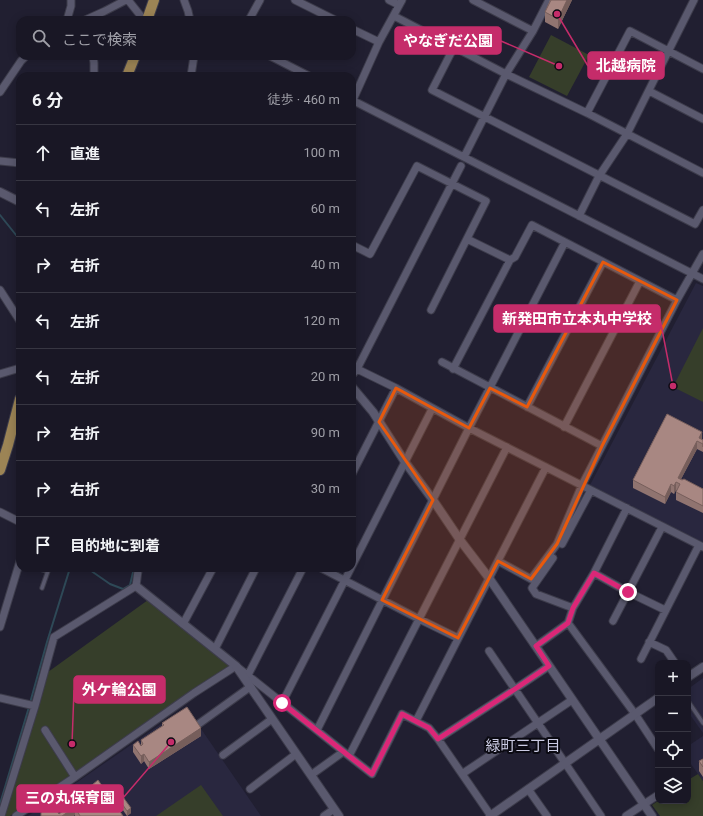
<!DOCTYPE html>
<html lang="ja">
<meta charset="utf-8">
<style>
:root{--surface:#191725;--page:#22202d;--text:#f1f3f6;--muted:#9f9fa7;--line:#373642}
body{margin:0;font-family:Roboto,"Noto Sans JP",sans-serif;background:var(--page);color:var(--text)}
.controls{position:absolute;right:12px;bottom:12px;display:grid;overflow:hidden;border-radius:8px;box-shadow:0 2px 10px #0003}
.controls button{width:36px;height:36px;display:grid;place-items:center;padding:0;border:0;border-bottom:1px solid var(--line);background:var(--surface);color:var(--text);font:20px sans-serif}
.stop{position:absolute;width:12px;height:12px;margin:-9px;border:3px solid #db2777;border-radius:50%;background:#fff}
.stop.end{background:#db2777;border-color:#fff;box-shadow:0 1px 4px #0008}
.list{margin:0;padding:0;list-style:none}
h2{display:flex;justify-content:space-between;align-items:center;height:52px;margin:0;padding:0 16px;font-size:17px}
h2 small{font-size:13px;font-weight:400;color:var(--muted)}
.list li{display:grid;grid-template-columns:26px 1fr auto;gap:12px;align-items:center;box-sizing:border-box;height:56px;padding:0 16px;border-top:1px solid var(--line)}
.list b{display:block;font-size:15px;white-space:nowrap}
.list em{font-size:13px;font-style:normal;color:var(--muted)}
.icon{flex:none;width:22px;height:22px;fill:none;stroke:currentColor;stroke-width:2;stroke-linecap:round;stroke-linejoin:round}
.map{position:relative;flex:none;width:703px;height:816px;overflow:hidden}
.search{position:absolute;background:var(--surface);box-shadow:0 2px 10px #0003;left:16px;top:16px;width:340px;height:44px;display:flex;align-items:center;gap:10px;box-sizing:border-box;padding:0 14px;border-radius:12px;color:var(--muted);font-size:15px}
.panel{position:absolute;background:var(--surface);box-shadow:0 2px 10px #0003;left:16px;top:72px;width:340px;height:500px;border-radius:12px}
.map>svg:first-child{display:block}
.built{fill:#29273f}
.green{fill:#363e2a}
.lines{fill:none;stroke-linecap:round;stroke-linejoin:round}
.stream{stroke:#2e4957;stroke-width:2}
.service-casing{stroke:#3d3c4b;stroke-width:5.5}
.minor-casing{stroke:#3d3c4b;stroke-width:9}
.tertiary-casing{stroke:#3d3c4b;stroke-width:10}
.primary-casing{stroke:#3d3c4b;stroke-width:12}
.service{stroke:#5a596e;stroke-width:3.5}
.minor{stroke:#5a596e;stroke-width:7}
.tertiary{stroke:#5a596e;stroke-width:8}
.primary{stroke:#9c8455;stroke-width:10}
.wall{fill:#907470}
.shaded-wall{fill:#765e5b}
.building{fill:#a88782;stroke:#765e5b}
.route{stroke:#db2777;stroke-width:5}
.marked{fill:#e8590c;fill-opacity:0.2;stroke:#e8590c;stroke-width:3;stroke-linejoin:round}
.labels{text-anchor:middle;stroke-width:4;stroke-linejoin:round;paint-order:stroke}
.neighbourhood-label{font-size:15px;fill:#cbcbe3;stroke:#0b0a12}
.leader{fill:none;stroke:#c52c6a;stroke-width:1.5}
.callout-dot{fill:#c52c6a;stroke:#0b0a12;stroke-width:1.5}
.callout{fill:#c52c6a;stroke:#c52c6a;stroke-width:1.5}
.callout-label{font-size:15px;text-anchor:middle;font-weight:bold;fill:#fff}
</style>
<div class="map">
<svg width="703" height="816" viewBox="0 0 703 816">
<rect width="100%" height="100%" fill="#211f31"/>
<path class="built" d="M696 283 703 286V543L590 485Z
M703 678V733L688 712V689Z
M186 707 261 816H28Z
M703 736V781L688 760V746Z"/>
<path class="green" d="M551 35 589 55 567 96 529 77Z
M703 328V402L673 387Z
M148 600 232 668 10 816H5L48 672Z
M698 774 703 781V816H660L652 805 658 801H688V780Z
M201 785 223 816H156Z"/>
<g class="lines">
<path class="stream" d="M0 215 20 240
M87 568 110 584 123 589 130 585 134 568
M30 703 47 642 70 568
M0 804 29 707"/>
<defs>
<path id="service" d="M37 568 47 571
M42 588 49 568
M688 701 703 723"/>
<path id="minor" d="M128 0 144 20
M184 0 188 11 190 20
M295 0 335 20
M389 0 399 5
M473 0 533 31
M394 16 506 74 587 113 703 173
M67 20 71 6V0
M85 20 105 11 126 0
M249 20 260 0
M352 29 379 42
M454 47 432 90 695 224 703 210
M93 56 94 63V76
M270 56 309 76
M191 76 194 56
M649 91 703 119
M0 92 21 61 26 56
M352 100 703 279
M352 102 379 42 402 0
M587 113 630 31 703 69
M464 157 506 74 533 31 549 0
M0 161 20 163
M579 216 599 176 627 134 694 0
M467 239 510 260 515 257 532 225 677 300
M352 245 370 254 417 166 486 201 431 310
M0 290 20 321
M442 362 602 446
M357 369 461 166
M453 369 510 260
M0 374 20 368
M352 375 357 369 396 388 469 428 703 547
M527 407 603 262
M564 427 640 281
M352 474 396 388
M0 512 20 522
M562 544 591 490
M553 558 532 588 536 594 573 608
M498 561 531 579 557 544 582 485 677 300 703 254
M352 566 432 409
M321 568 419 619 458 638
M594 573 628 592 665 610
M613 621 662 527
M568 623 635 714 658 749
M183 624 213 568
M0 627 20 561
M649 642 666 650 675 663
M536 646 568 623 573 608 594 573 627 508
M215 649 256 568
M489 651 601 816
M641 659 699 545
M248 675 303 568
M0 698 35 706
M282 703 351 568
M416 721 546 467
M200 723 250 687
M45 730 75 777
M317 730 469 428 565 242
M438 739 515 689 549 666
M223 755 272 719
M349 756 507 447
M462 774 572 700
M311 775 343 752
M250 789 296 754
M528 789 547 816
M1 816 35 706 54 637 136 586 138 571 140 568
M16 816 75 777 194 693 236 666 349 756 372 774 402 714 429 728 438 739 491 816
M324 816 334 809
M626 816 658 795"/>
<path id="tertiary" d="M0 192 20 202
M352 387 373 412 405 462 433 500 460 540 489 578 652 816
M136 586 236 666 339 816
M688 677 703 667
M490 816 658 698"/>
<path id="primary" d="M147 20 154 0
M127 76 135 56
M0 470 8 445 20 399"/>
</defs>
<use href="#service" class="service-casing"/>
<use href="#minor" class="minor-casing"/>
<use href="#tertiary" class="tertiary-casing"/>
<use href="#primary" class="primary-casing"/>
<use href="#service" class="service"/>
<use href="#minor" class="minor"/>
<use href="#tertiary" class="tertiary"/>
<use href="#primary" class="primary"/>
</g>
<path class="wall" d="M550 0H572L558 29 545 22V12Z
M667 414 703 440V454V452L697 449 681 479 703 489V513L676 500V492L677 490H676L674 494 671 492 665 504 633 488V480Z
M162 723 201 736 149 769 144 761 141 764 133 752V745H141V740L162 726Z
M703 759V777L699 771V761Z
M114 792 124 798 131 813 127 816 114 797Z
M69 799 123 816H75V815L73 816H41L59 814 69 807Z"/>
<path class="shaded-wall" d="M567 0H572L558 29V19Z
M702 432V440L699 438Z
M697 441V449L679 483 678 478Z
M676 482V490L674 494V486Z
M671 484V492L665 504V497Z
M201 728V736L149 769V762Z
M144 754V761L141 764V756Z
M75 807V815L73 816H62Z
M131 808V813L127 816V811Z"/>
<path class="building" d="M551 0H567L558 19 545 12Z
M667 414 702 432 699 438 703 440V447V444L697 441 678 478 682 480 684 479 703 489V506L676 492 680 484 676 482 674 486 671 484 665 497 633 480Z
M187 707 201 728 149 762 144 754 141 756 133 745 138 741 141 746 143 744 141 740 164 725 162 723Z
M703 759V767L699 761Z
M98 780 123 816H80L75 807 62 816H41V813L44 809 52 803 59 814 73 804 69 799 77 794 81 789 85 787 92 785Z
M119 788 124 796 123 797 131 808 127 811 114 792Z"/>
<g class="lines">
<path class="route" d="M282 703 349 756 372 774 402 714 429 728 438 739 515 689 549 666 536 646 568 623 573 608 594 573 628 592"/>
</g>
<path class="marked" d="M603 262 677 300 602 446 557 544 531 579 498 561 458 638 382 600 433 500 379 422 396 388 469 428 490 388 527 407Z"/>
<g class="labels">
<g class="neighbourhood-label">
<text x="523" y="751">緑町三丁目</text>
</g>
</g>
<path class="leader" d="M559 66L501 41M557 14L588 66M673 386L660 319M72 744L74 690M171 742L123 798"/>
<g class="callout-dot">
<circle cx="559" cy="66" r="4"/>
<circle cx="557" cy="14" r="4"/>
<circle cx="673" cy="386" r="4"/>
<circle cx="72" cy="744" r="4"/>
<circle cx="171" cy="742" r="4"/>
</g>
<g class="callout">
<rect x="395" y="27" width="106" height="27" rx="4"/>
<rect x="588" y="52" width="76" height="27" rx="4"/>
<rect x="494" y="305" width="166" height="27" rx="4"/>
<rect x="74" y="676" width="91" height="27" rx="4"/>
<rect x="17" y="785" width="106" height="27" rx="4"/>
</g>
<g class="callout-label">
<text x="448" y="46">やなぎだ公園</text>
<text x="626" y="71">北越病院</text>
<text x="577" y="324">新発田市立本丸中学校</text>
<text x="119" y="695">外ケ輪公園</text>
<text x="70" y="803">三の丸保育園</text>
</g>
</svg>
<div class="controls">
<button>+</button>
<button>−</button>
<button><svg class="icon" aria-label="locate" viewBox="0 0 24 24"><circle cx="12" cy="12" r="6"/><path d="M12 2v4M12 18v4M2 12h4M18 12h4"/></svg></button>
<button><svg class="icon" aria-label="layers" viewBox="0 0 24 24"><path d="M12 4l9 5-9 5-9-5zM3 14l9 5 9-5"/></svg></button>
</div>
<div class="stop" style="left:282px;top:703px"></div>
<div class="stop end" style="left:628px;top:592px"></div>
<div class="search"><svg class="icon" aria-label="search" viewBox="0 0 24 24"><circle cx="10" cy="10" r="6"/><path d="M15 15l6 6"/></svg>ここで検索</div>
<section class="panel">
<h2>6 分<small>徒歩 · 460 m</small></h2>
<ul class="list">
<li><svg class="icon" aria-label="ahead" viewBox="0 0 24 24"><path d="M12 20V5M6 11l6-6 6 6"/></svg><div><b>直進</b></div><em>100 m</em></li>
<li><svg class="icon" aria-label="left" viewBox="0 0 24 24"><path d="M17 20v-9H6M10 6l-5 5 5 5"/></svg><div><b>左折</b></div><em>60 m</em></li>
<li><svg class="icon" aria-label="right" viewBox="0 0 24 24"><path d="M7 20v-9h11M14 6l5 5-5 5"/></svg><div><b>右折</b></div><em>40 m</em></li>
<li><svg class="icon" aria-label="left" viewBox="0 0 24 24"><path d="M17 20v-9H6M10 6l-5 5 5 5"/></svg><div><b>左折</b></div><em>120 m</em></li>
<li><svg class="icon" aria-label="left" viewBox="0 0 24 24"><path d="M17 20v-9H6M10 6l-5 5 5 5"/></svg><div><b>左折</b></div><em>20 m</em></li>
<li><svg class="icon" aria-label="right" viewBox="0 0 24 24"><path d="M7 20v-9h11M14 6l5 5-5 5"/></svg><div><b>右折</b></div><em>90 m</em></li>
<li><svg class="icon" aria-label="right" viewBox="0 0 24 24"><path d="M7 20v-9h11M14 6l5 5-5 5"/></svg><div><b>右折</b></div><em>30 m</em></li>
<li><svg class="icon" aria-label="arrive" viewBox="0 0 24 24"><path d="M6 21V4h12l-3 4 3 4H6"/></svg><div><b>目的地に到着</b></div></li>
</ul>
</section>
</div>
